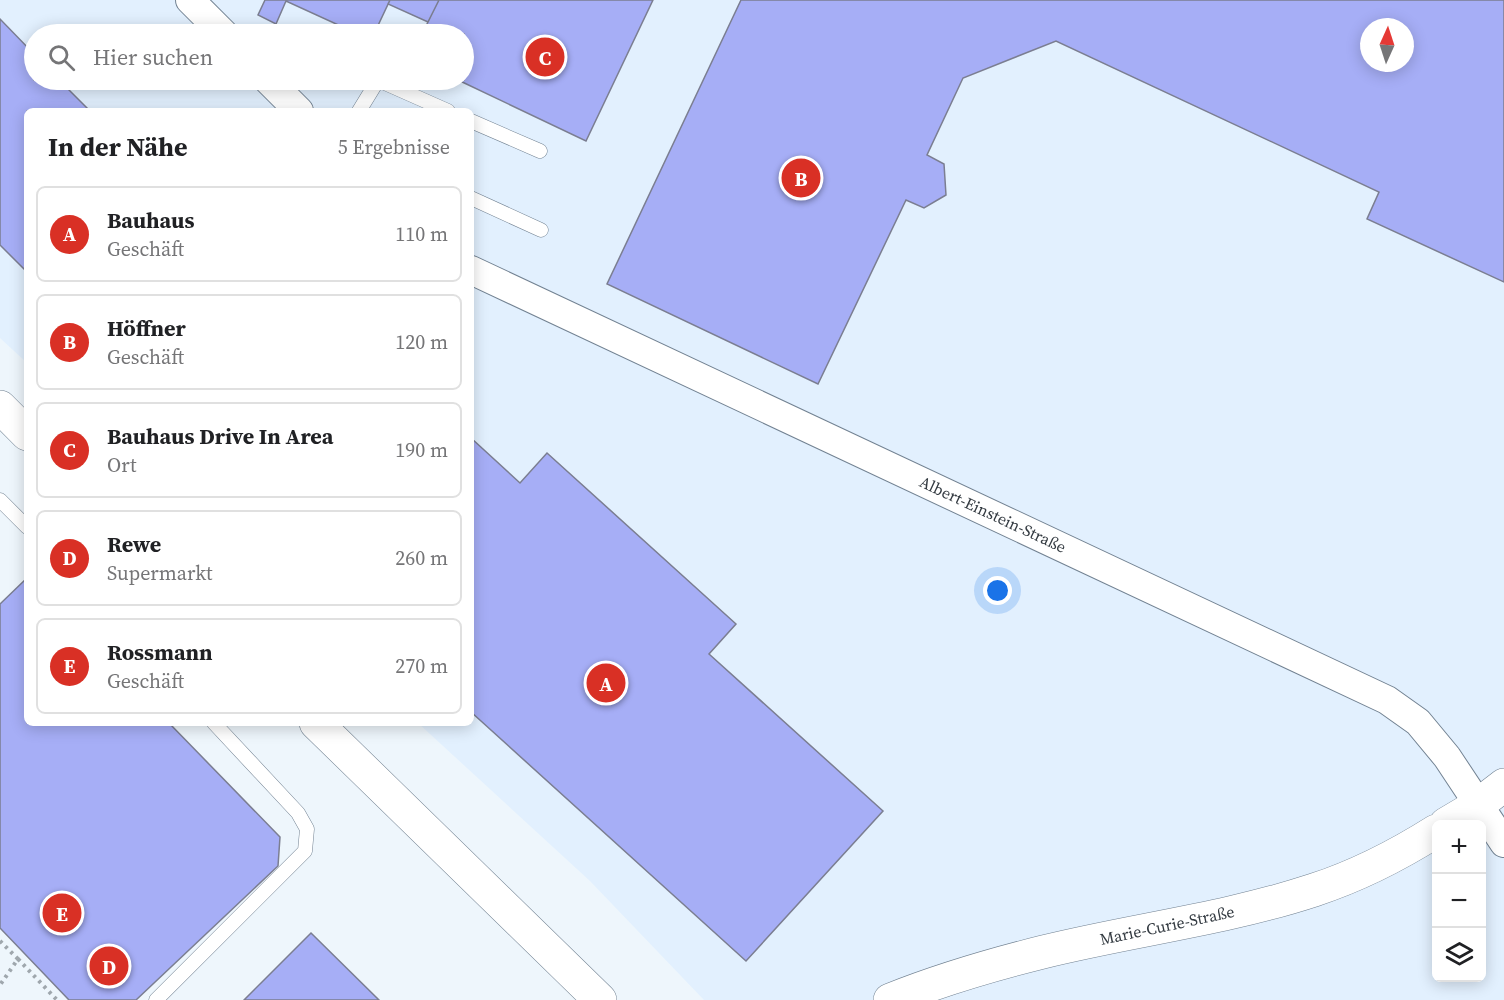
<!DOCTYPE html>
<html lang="de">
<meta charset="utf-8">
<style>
:root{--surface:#fff;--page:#f6f6f6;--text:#202124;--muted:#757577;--line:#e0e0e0;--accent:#d93025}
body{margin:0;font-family:"Source Serif 4",serif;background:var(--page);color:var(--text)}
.controls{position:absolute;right:18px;bottom:18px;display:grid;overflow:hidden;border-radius:9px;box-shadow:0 3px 15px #0003}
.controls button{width:54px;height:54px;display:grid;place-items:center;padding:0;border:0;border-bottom:2px solid var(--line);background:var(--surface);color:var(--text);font:30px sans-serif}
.compass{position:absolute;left:1360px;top:18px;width:54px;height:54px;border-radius:50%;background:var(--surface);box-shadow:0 3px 15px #0003;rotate:3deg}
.you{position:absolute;left:998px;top:591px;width:21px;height:21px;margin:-15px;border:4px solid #fff;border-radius:50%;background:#1a73e8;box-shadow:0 0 0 9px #1a73e833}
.badge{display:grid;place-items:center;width:39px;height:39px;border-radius:50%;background:var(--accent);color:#fff;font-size:20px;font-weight:700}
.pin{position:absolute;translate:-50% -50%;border:3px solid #fff;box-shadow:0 2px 6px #0006}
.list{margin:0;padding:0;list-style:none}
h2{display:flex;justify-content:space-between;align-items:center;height:78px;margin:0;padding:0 24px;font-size:26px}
h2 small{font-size:20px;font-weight:400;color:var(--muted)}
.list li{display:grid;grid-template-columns:39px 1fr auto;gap:18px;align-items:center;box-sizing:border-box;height:96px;margin:0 12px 12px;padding:0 12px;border:2px solid var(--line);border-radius:9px}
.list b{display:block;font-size:22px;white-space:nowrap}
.list p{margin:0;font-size:20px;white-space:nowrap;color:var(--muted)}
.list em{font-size:20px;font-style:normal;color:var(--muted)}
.icon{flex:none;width:33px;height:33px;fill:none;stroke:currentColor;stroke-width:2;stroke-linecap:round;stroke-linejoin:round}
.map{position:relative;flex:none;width:1504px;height:1000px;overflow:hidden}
.search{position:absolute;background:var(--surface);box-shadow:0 3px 15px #0003;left:24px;top:24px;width:450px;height:66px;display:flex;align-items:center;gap:15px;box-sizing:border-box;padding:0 21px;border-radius:33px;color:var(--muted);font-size:22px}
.panel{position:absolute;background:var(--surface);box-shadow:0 3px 15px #0003;left:24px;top:108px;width:450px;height:618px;border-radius:9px}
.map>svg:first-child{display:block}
.built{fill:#e2f0fe;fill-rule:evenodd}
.building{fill:#a6aef6;stroke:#7b7e91;stroke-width:1.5;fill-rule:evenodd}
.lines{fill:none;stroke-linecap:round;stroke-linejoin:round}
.service-casing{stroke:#728292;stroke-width:15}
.minor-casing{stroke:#728292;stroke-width:30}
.secondary-casing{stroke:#728292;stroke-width:34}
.path{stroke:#9fa7ad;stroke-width:4;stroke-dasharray:3 4.5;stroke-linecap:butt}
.service{stroke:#fff;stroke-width:14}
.minor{stroke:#fff;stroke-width:28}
.secondary{stroke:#fff;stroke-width:33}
.labels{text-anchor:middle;stroke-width:5;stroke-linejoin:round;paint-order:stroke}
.street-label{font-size:16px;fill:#333a41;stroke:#fff}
</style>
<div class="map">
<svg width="1504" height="1000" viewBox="0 0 1504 1000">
<rect width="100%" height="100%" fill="#eef6fc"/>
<path class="built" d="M0 0H1504V1000H704L590 881 418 723H471V111H27V363L0 338ZM1369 27H1405V63H1369ZM34 34H464V80H34ZM1436 824H1482V978H1436Z"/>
<path class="building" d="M265 0H390L374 34H358L286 1 276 24 258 15Z
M390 0H439L428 22 388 4Z
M439 0H653L586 141 458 80H464V34H422Z
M741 0H1504V282L1367 219 1379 192 1056 41 963 78 927 155 944 164 946 195 924 208 906 200 818 384 607 284ZM1369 27H1405V63H1369Z
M0 19 34 54V80H59L90 111H27V272L0 245Z
M471 438 520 483 547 453 736 624 709 654 883 811 746 961 471 712Z
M27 578V723H169L280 837 278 866 136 1000H69L0 928V604Z
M311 933 379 1000H244Z"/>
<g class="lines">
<defs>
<path id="service" d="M274 33 278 34
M378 80 448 111
M359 111 378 80
M471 121 540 151
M471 198 541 230
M0 500 27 527
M156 1000 305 851 307 829 298 813 214 723"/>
<path id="minor" d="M190 0 224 34
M268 80 299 111
M471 270 1387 700 1418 722 1447 757 1504 843"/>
<path id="secondary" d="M0 407 27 434
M316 723 600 1000
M1446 824 1478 805 1504 785
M890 1000C940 980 991 965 1043 952 1132 930 1226 919 1314 890 1357 876 1398 855 1436 831"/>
</defs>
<use href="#service" class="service-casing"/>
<use href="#minor" class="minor-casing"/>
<use href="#secondary" class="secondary-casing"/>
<path class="path" d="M0 941 18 959 0 985
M18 959 57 1000"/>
<use href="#service" class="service"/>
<use href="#minor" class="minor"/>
<use href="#secondary" class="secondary"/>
</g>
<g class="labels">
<g class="street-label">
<text transform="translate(993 514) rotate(25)" y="6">Albert-Einstein-Straße</text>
<text transform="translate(1167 925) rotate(-12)" y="6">Marie-Curie-Straße</text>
</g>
</g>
</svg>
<div class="controls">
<button>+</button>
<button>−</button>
<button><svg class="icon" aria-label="layers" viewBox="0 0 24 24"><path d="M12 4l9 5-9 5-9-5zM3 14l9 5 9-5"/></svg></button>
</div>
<svg class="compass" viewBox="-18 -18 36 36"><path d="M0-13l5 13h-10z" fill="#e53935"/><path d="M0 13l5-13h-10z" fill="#757577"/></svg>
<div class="you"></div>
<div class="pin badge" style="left:606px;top:683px">A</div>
<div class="pin badge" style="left:801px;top:178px">B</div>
<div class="pin badge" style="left:545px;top:57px">C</div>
<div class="pin badge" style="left:109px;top:966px">D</div>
<div class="pin badge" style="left:62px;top:913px">E</div>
<div class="search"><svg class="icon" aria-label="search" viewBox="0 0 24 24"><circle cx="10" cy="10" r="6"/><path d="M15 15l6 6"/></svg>Hier suchen</div>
<section class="panel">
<h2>In der Nähe<small>5 Ergebnisse</small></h2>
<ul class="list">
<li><span class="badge">A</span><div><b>Bauhaus</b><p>Geschäft</p></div><em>110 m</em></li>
<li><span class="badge">B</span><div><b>Höffner</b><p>Geschäft</p></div><em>120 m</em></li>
<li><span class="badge">C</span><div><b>Bauhaus Drive In Area</b><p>Ort</p></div><em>190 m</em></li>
<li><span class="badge">D</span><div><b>Rewe</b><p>Supermarkt</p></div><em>260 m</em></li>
<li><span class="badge">E</span><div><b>Rossmann</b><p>Geschäft</p></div><em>270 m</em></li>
</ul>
</section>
</div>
